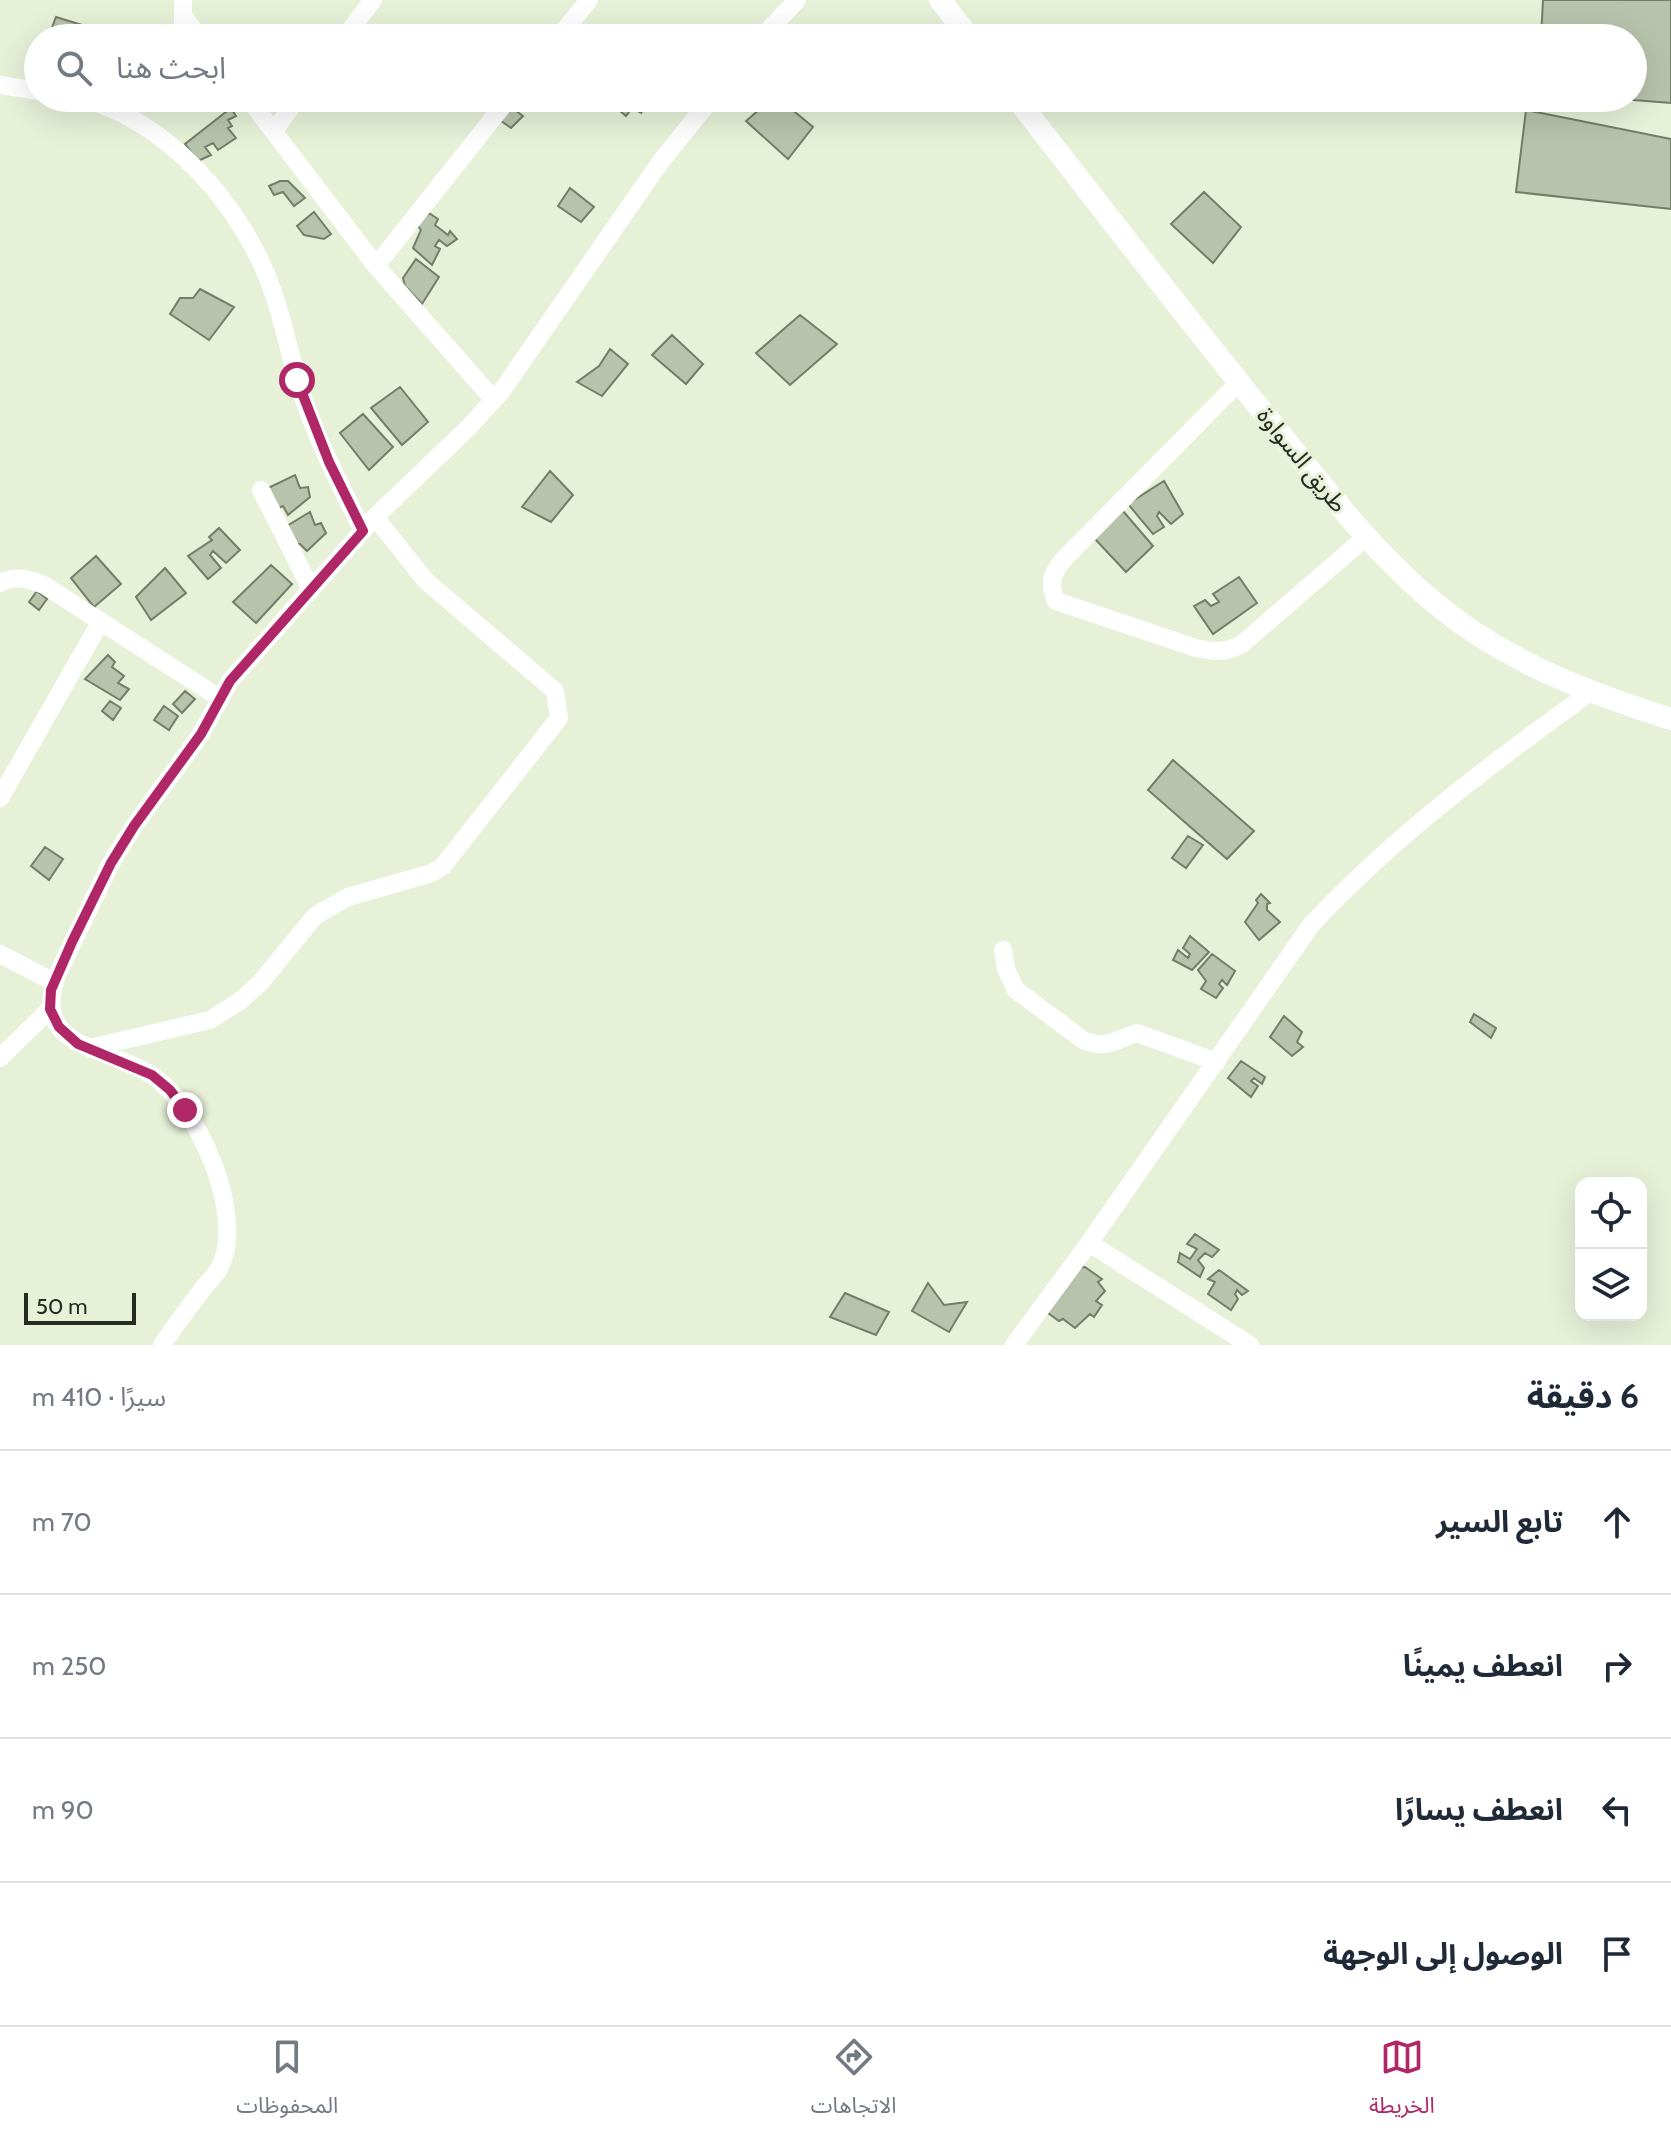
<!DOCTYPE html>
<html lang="ar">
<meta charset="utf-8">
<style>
:root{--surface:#fff;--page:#f6f6f7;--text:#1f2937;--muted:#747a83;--line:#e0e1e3;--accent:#b02767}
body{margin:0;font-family:Cabin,"Noto Sans Arabic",sans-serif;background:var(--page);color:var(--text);direction:rtl}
.controls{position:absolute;right:24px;bottom:24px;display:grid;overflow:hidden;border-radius:16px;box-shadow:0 8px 32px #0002}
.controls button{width:72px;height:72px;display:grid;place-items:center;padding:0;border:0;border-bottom:2px solid var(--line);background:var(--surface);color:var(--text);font:40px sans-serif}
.scale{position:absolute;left:24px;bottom:20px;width:112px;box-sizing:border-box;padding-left:8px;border:4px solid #262a21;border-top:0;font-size:22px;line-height:28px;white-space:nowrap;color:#262a21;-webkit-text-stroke:6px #e6f1d8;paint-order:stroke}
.stop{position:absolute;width:24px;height:24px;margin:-18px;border:6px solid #b02767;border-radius:50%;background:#fff}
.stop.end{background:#b02767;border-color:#fff;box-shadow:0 2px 8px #0008}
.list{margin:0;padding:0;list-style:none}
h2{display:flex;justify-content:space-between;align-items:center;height:104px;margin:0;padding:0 32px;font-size:34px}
h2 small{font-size:26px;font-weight:400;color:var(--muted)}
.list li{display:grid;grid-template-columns:52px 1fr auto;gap:24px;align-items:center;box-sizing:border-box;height:144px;padding:0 32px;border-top:2px solid var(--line)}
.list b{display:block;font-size:30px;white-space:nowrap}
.list em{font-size:26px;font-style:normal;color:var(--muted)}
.icon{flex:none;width:44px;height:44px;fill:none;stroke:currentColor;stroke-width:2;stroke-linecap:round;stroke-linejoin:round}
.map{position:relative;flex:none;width:1671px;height:1345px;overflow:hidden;direction:ltr}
.search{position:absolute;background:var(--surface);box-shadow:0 8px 32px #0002;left:24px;right:24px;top:24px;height:88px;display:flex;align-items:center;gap:20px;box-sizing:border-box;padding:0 28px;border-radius:44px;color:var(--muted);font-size:30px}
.sheet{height:680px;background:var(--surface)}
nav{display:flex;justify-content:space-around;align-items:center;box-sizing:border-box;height:112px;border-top:2px solid var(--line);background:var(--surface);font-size:22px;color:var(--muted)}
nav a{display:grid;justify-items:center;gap:4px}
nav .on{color:var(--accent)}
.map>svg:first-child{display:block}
.building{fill:#b8c3ac;stroke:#737d67;stroke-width:2}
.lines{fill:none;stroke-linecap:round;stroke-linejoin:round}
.minor{stroke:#fff;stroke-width:18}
.tertiary{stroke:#fff;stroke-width:22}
.route{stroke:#b02767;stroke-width:10}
.labels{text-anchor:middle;stroke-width:6;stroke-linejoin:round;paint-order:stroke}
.street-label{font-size:24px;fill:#262a21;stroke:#e6f1d8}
</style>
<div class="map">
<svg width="1671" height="1345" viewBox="0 0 1671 1345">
<rect width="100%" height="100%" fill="#e6f1d8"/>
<path class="building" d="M1543 0H1671V103L1608 98H1633V38H1541Z
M56 17 85 26 80 38H48Z
M675 25 692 38H664Z
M650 98 641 113 632 108 626 116 606 99Z
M773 98H778L813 127 788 159 746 121Z
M510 106 523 116 511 128 497 118Z
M231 108 236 116 228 120 232 126 228 128 236 138 218 150 213 143 205 147 211 155 198 161 185 144Z
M1526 110 1671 139V209L1516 192Z
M280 181H288L305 198 294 206 283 192 274 195 269 186Z
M570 188 594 207 581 222 558 206Z
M1204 192 1241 227 1213 263 1171 224Z
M314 212 331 234 324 239 304 235 297 226Z
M429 213 438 219 435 225 448 235 450 231 457 239 447 246 439 240 435 246 440 249 432 265 413 248 421 230 417 225Z
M416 259 439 277 422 304 405 286 403 278Z
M200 289 234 307 209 340 170 314 180 298H193Z
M800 315 837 344 790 385 756 353Z
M672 335 703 364 686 384 652 355Z
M610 349 628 364 602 396 577 382 599 366Z
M400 387 428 422 402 445 371 408Z
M363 414 393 447 369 470 340 433Z
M550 471 573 495 551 522 522 507Z
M295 475 300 488 308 487 310 497 288 515 283 506 277 509 266 489Z
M1164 481 1183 514 1171 524 1159 512 1157 516 1164 527 1153 534 1128 504Z
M1123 511 1153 546 1126 572 1095 539Z
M310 512 315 525 321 523 326 533 307 551 300 544H294L285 527Z
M219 528 240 550 226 563 213 551 210 555 221 568 208 579 188 556 212 540 209 537Z
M96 556 121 584 94 607 71 578Z
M271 565 292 584 256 623 233 602Z
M165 568 186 593 151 620 136 597Z
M1239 577 1257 603 1213 634 1194 606 1205 600 1211 606 1219 602 1213 594Z
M37 591 47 599 39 610 29 602Z
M108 655 115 662 112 667 124 676 118 683 129 689 120 700 85 679Z
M185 691 195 699 182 713 173 704Z
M110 701 121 708 113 720 102 711Z
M164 706 178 716 169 730 154 720Z
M1173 760 1254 831 1227 859 1148 790Z
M1188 836 1203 845 1186 868 1172 858Z
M45 847 63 859 49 880 31 866Z
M1261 894 1270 903 1267 904V910L1280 922 1259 940 1245 922 1258 903 1256 900Z
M1190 936 1209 952 1192 970 1173 960 1178 950 1188 958 1190 954 1183 948Z
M1212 954 1235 971 1227 985 1222 980 1219 984 1223 988 1216 998 1201 989 1206 981 1198 970Z
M1474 1014 1496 1028 1491 1038 1470 1022Z
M1284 1016 1302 1032 1297 1042 1303 1047 1292 1056 1270 1037Z
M1241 1061 1265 1077 1262 1084 1254 1078 1251 1081 1258 1086 1251 1097 1228 1078Z
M1195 1234 1219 1250 1212 1257 1205 1253 1198 1260 1204 1268 1200 1277 1178 1262 1180 1253 1190 1259 1197 1249 1187 1244Z
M1085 1267 1102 1279 1098 1282 1105 1291 1096 1301 1102 1305 1094 1317 1090 1314 1075 1328 1063 1319 1059 1321 1044 1310 1076 1268Z
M1219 1270 1248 1291 1242 1295 1237 1290 1235 1294 1238 1299 1231 1310 1208 1294 1215 1282 1208 1279Z
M928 1283 944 1305 967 1302 949 1332 912 1311Z
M845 1293 889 1312 876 1335 830 1317Z"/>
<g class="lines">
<path class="minor" d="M184 17 200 38
M178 38 183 27V0
M344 38 373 0
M558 38 589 0
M761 38 797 0
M0 85 38 91
M77 98C166 116 245 209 273 292 285 326 291 363 303 397 319 444 341 487 363 531
M248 98 376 266 494 400
M126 116 138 98
M274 131 298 98
M376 266 509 98
M1239 382 1065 558C1052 573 1048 582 1056 601L1196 648C1215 652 1225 653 1242 644L1366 537
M261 490 311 589
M0 583C15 575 29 579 44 585L221 699
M0 798 101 621
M1003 950 1006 969 1016 990 1083 1040C1106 1050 1115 1040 1137 1033L1217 1062
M0 954 54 982
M90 1048 210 1020 240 1001 260 983 315 916 348 897 432 873 443 866 559 718 555 691 426 581 375 517
M0 1058 50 1009
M1089 1243 1250 1345
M162 1345C175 1325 190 1306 205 1286 210 1280 217 1274 220 1267 246 1216 198 1106 153 1076 110 1046 27 1050 58 973L111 863 134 826 201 734 230 681 375 517 467 429 501 392 661 161 712 98
M1014 1345 1089 1243 1311 925C1395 835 1491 764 1589 693"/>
<path class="tertiary" d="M940 0 970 38
M1016 98C1102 208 1187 319 1275 427 1335 501 1392 577 1472 631 1536 673 1599 696 1671 719"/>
</g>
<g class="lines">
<path class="route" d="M185 1110 170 1090 152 1075 78 1044 59 1027 50 1009 51 990 72 942 111 863 134 826 201 734 230 681 363 531 329 462 297 380"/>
</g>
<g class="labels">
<g class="street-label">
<text transform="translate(1302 460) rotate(51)" y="8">طريق السواوة</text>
</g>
</g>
</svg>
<div class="controls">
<button><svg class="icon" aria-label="locate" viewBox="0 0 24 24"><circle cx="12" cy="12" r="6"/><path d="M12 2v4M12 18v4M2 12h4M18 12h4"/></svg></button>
<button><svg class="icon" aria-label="layers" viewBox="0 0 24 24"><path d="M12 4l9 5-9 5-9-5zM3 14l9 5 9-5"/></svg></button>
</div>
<div class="scale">50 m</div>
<div class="stop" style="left:297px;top:380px"></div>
<div class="stop end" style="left:185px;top:1110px"></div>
<div class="search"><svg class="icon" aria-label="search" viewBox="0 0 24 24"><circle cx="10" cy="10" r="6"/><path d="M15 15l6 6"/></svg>ابحث هنا</div>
</div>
<section class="sheet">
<h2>6 دقيقة<small>سيرًا · 410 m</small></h2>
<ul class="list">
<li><svg class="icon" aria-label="ahead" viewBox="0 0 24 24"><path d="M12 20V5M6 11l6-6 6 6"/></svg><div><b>تابع السير</b></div><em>70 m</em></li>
<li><svg class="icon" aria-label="right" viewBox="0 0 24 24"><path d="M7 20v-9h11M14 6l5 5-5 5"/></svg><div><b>انعطف يمينًا</b></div><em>250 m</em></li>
<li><svg class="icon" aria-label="left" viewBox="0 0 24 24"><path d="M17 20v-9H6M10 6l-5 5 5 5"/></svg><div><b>انعطف يسارًا</b></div><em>90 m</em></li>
<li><svg class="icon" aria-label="arrive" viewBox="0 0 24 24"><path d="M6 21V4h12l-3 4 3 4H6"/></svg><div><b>الوصول إلى الوجهة</b></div></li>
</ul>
</section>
<nav>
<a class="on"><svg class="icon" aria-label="map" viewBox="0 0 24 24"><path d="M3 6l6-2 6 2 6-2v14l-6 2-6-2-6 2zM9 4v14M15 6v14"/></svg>الخريطة</a>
<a><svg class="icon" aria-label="directions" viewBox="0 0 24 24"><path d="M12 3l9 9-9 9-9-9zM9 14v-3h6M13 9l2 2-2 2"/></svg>الاتجاهات</a>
<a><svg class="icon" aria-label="saved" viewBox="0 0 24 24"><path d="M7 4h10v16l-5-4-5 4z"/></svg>المحفوظات</a>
</nav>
